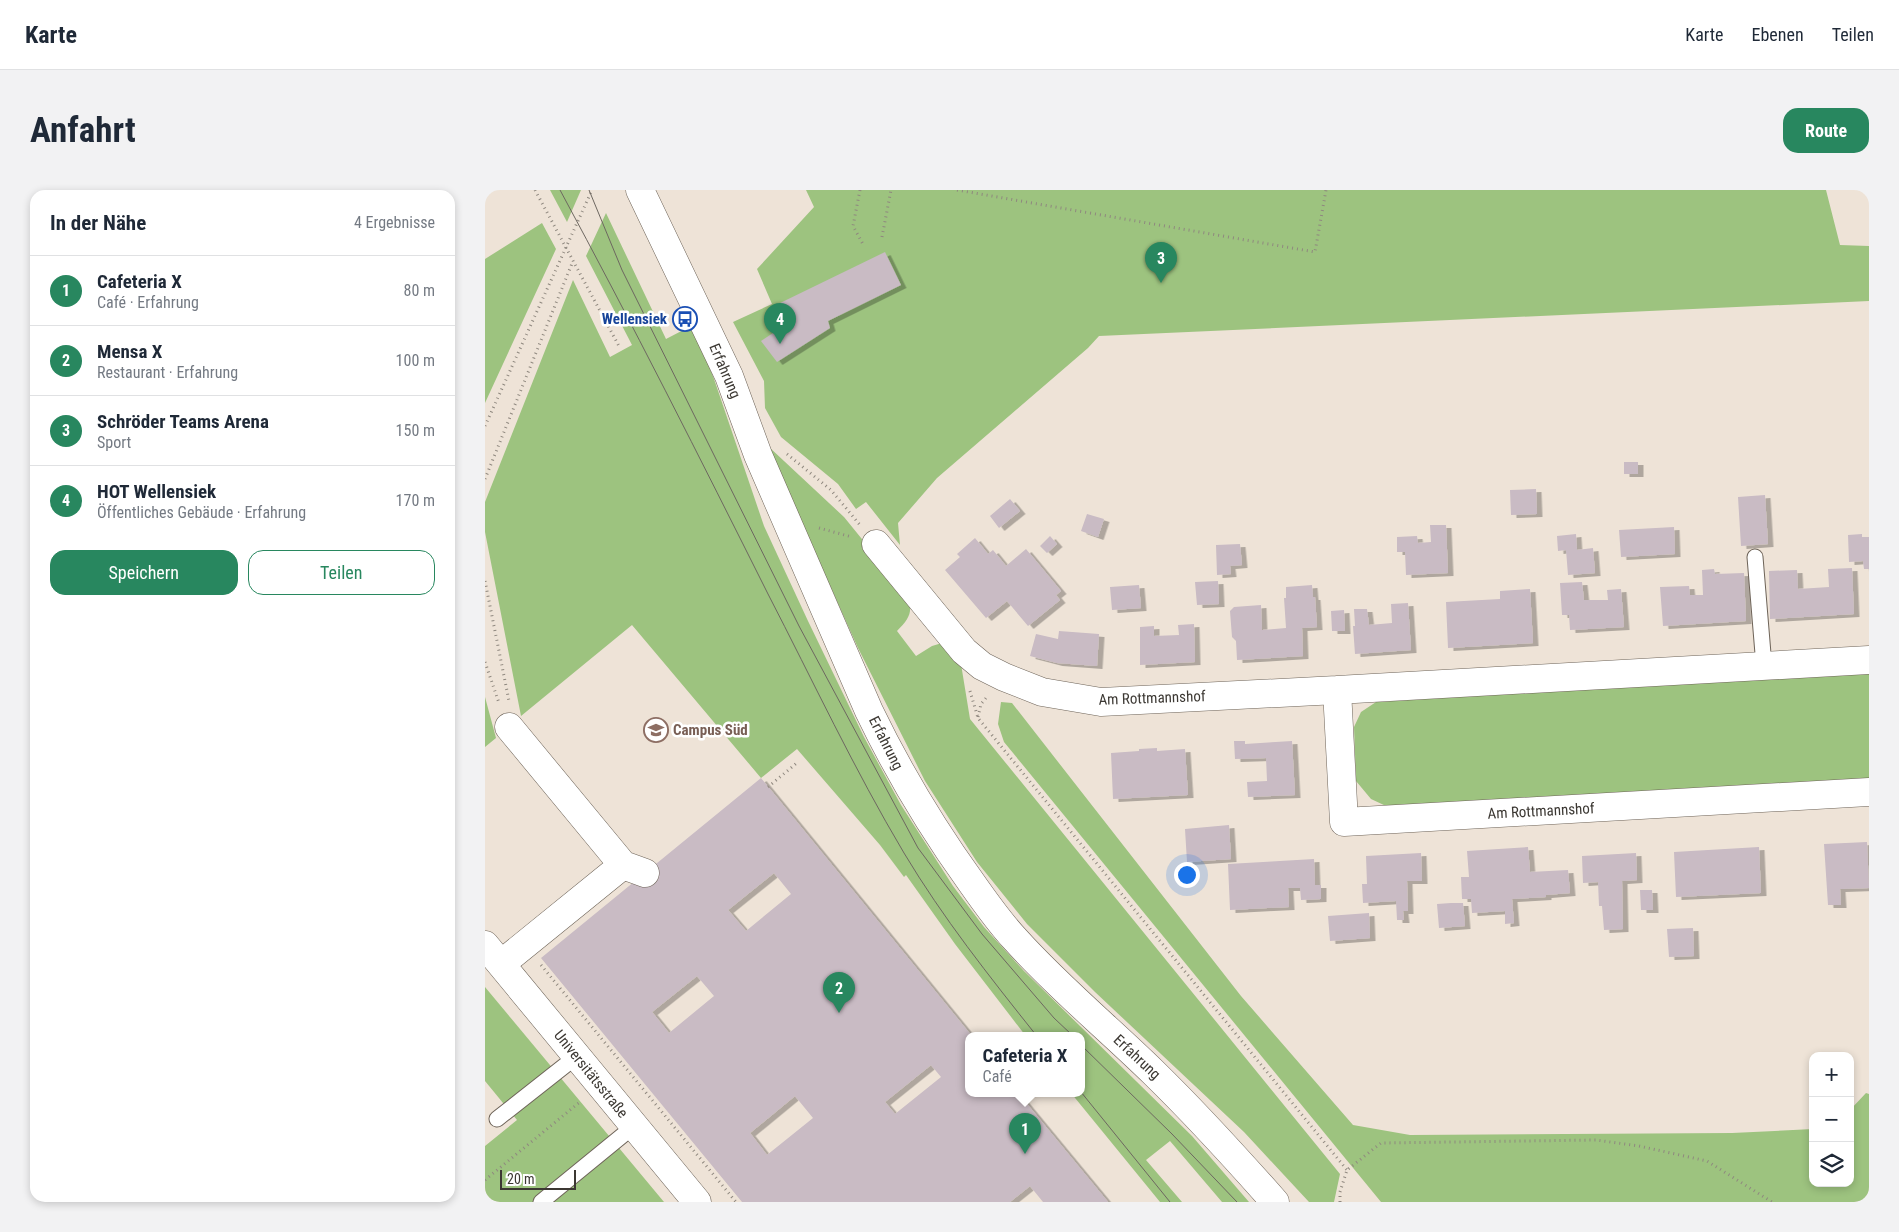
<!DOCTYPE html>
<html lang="de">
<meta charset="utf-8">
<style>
:root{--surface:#fff;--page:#f2f2f3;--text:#1f2937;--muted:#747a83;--line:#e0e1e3;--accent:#28875f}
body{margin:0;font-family:"Roboto Condensed",sans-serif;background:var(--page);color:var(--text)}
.controls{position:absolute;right:15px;bottom:15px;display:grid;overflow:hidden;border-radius:10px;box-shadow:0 2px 8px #0003}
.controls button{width:45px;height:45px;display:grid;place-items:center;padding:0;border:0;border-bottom:1px solid var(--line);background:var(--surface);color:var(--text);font:25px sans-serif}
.scale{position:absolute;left:15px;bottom:12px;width:76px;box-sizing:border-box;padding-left:5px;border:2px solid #3c3833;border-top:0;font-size:14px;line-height:18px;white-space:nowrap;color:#3c3833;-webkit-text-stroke:4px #fff;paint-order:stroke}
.you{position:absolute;left:701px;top:684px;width:18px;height:18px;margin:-12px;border:4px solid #fff;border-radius:50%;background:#1a73e8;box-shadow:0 0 0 8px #1a73e833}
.badge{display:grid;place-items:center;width:32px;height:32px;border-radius:50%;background:var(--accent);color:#fff;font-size:16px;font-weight:700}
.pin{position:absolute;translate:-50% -41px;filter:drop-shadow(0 1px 2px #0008)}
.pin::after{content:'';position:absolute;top:26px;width:18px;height:15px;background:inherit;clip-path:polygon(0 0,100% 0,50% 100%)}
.popup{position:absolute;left:480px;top:842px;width:120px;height:65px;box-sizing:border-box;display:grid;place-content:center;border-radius:10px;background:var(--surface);filter:drop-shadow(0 1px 4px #0005);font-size:16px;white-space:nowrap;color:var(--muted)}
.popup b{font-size:19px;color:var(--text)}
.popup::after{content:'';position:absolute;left:50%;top:100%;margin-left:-10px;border:10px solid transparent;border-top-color:var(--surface)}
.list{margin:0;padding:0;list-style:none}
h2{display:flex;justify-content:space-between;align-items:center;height:65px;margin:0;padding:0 20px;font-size:21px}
h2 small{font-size:16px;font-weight:400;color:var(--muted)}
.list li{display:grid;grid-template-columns:32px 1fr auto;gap:15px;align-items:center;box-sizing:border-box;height:70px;padding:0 20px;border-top:1px solid var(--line)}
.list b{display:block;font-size:19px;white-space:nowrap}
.list p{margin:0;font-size:16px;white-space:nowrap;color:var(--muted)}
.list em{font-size:16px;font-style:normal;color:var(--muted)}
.actions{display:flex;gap:10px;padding:15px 20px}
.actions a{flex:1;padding:11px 0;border:1px solid var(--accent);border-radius:15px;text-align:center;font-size:18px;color:var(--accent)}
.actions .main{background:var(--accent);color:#fff}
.icon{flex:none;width:28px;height:28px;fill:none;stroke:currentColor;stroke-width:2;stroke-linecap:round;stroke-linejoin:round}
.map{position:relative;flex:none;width:1384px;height:1012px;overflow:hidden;border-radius:15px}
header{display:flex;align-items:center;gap:30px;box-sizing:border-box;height:70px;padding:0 25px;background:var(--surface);border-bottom:1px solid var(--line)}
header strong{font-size:24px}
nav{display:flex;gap:28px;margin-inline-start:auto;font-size:18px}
.intro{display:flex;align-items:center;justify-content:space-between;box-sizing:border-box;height:120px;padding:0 30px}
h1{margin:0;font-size:35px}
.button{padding:12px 22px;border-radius:15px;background:var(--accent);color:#fff;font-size:18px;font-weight:700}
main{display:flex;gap:30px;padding:0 30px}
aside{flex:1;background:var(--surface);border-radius:15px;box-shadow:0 2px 8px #0003}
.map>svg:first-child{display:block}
.green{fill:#9dc37f}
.building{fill:#c9bbc4;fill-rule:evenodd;filter:url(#shadow)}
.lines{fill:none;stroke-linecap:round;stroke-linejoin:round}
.lane-casing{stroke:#6e6459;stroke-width:17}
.street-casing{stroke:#6e6459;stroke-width:29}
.path{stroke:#8f887f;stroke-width:3;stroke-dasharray:1 4;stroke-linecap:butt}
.lane{stroke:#fff;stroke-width:15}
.street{stroke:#fff;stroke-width:28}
.tram{stroke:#6d6760;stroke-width:1}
.labels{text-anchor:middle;stroke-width:5;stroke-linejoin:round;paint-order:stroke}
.transit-label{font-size:15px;font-weight:bold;fill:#164399;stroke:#fff;text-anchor:end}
.street-label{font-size:15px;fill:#3c3833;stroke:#fff}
.education-label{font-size:15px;font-weight:bold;fill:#785e54;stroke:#fff;text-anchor:start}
</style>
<header>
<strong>Karte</strong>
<nav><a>Karte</a><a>Ebenen</a><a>Teilen</a></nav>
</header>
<div class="intro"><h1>Anfahrt</h1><a class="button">Route</a></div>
<main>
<aside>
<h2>In der Nähe<small>4 Ergebnisse</small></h2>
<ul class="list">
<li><span class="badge">1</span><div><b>Cafeteria X</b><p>Café · Erfahrung</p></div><em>80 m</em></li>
<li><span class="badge">2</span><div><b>Mensa X</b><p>Restaurant · Erfahrung</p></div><em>100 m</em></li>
<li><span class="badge">3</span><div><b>Schröder Teams Arena</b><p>Sport</p></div><em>150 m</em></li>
<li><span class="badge">4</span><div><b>HOT Wellensiek</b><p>Öffentliches Gebäude · Erfahrung</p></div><em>170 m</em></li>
</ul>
<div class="actions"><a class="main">Speichern</a><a>Teilen</a></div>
</aside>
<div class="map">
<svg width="1384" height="1012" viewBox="0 0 1384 1012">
<defs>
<filter id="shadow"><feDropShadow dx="5.5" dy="3" stdDeviation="0" flood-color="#0004"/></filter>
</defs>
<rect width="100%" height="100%" fill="#eee3d7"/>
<path class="green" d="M65 0H96L82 32Z
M321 0H1341L1355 55 1384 56V111L614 146 603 158 452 288 413 333 415 355 381 312 371 319 353 294 296 247 280 218 279 191 248 132 287 114 272 79 329 17Z
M121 23 181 149 208 135 229 189 279 336 323 431 379 547 416 615 468 696 499 737 539 781 707 946 764 1012H737L685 951 661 970 697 1012H675L586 903H596V845H540L470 754 421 685 419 687 395 655 312 559 276 588 147 435 36 526 0 342V312L88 90 125 167 147 155 101 66Z
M57 33 71 59 0 213V69Z
M284 257 359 327 420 402C429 420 426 427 412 441L431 466 447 456 457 453 476 474 485 529 855 984 849 1012H824L759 942 610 802 542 734 492 672 440 591 373 458 287 267Z
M1384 482V590L901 616 886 609 871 591 869 537 876 522 891 512Z
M0 507 11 548 0 557Z
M516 512 527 513 756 806 868 935 925 945 1247 943 1328 939V993H1365V920L1381 903 1384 904V1012H896L519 552 513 534Z
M0 797 179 1012H0V956L32 930 0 891Z"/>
<path class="building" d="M400 62 416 95 343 131 345 138 292 172 276 151 300 135 291 115Z
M1139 272H1153V284H1139Z
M1051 299 1052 324 1026 325 1025 300Z
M1280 305 1283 354 1256 356 1253 307Z
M525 309 535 321 514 338 505 326Z
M602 324 619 329 613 347 596 341Z
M945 335H961L963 383 921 385 920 362H912V347L932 346 933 353 946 352Z
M1189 337 1190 364 1136 367 1134 340Z
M1091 344 1092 360 1108 358 1110 383 1083 385 1081 360 1073 361 1072 346Z
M1377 344V347H1384V379H1379L1378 371 1364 372 1363 345Z
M565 346 572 354 562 363 555 356Z
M490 348 503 364 508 360 521 376 541 359 576 401 571 405 575 410 543 436 522 411 501 428 460 380 475 367 472 364Z
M755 354 757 375 745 376 746 384 732 385 731 355Z
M1367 378 1369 424 1285 429 1284 381 1312 380 1313 399 1344 397 1343 379Z
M1229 379 1230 384 1259 383 1261 431 1178 436 1175 397 1204 396 1205 405H1218L1217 380Z
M733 391 734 414 712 415 710 392Z
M1097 392 1099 410H1123L1122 400 1136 399 1139 437 1085 440 1084 425H1077L1075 393Z
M654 395 656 418 627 420 625 397Z
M827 395 828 407H830L832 437 817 438 818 466 752 470 751 451 747 447 745 421 749 417 776 415 777 440 801 438 799 408H801V397Z
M1045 399 1048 453 963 458 961 412 1015 409V401Z
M923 413 926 460 870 464 868 436H870L869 419H882L884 435 907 433 906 414Z
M859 420 860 441H847L846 421Z
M709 434 710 472 655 475V437L669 436V446L694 445 693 435Z
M574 441 614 444 612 476 572 473 545 466 551 444 573 449Z
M749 551H760V554L807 551 810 605 763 607 762 592 782 591 781 568 750 569Z
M672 558V561L700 559 703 605 628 609 626 563 654 561V559Z
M276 588 486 845H484V903H533L623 1012H558L545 996 525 1012H257L56 768ZM289 683 306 704 261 741 243 720ZM212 786 229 806 184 843 167 822ZM446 875 456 887 410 924 400 912ZM310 906 328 928 282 965 265 943Z
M744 635 746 669 702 672 700 639Z
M1382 652 1384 698 1355 699 1356 715H1343L1339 654Z
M1043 657 1045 682 1083 680 1085 703 1061 705V707L1027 709 1029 733 1020 734V721L987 723 986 709H977L976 687H984L982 661Z
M1274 657 1276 703 1191 707 1189 662Z
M936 663 937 691H922L923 721H918L919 730H912L911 711 878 713 877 694H882L881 666Z
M1151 663 1152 690 1137 691 1138 739 1119 740 1117 716H1114L1113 692 1098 693 1097 666Z
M829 669 830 695H836V709L816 710 815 698H803L804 717 745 720 743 674Z
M1155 700H1167L1168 720H1156Z
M966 713H978L980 736 954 738 952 714Z
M884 723 885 748 845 751 843 726Z
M1208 738 1209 766 1184 767 1182 739Z"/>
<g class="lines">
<defs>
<path id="lane" d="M1270 367 1279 476
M12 929 92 866
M56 1012 149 936"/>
<path id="street" d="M155 0 244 186 273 265 384 521C413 581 447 638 486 692 500 712 514 732 530 749 573 797 623 838 669 883 711 924 751 968 790 1012
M391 354 479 461 497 476 519 487 557 502 616 512 852 500 1384 470
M852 500 859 632 1384 602
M24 537 138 675 160 683
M0 755 212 1012
M16 774 138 675"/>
</defs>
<use href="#lane" class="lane-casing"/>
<use href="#street" class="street-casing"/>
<path class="path" d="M50 0 135 158
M375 0 368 36 379 56
M472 0 830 62 841 0
M397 47 406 0
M0 236 107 0
M302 264 346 300 375 335
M0 289 88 71
M334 338 367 347
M0 391 24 511
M0 472 14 513
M485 501 493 528 862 980
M493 527 496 514 501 508
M283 597 313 572
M56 775 251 1012
M0 990 96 911
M855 1012V1002L862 980 896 953 1111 950 1154 956 1222 971 1287 1012"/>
<use href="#lane" class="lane"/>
<use href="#street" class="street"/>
<path class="tram" d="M75 0C147 133 215 268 283 404 328 491 369 579 419 663 458 728 504 786 551 845
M104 0 137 80 314 436 433 658 497 744 569 828 587 845
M596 855 687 944 752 1012
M596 902 685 1012"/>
</g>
<defs>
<symbol id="bus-ring" viewBox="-11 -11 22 22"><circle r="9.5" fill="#fff" stroke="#1a4fb4" stroke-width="1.5"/><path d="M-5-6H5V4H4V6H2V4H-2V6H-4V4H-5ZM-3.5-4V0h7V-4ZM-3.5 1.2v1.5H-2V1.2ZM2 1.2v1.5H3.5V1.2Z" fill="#1a4fb4"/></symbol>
<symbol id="university-ring" viewBox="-11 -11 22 22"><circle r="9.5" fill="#fff" stroke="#8d6e63" stroke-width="1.5"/><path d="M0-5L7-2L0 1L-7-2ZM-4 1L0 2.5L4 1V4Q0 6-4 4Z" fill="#8d6e63"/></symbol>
</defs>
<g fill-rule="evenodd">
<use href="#bus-ring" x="186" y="115" width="28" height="28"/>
<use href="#university-ring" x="157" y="526" width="28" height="28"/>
</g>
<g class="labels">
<g class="transit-label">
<text x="182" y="134">Wellensiek</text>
</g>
<g class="street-label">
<text transform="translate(240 181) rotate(67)" y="5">Erfahrung</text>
<text transform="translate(667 508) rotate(-2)" y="5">Am Rottmannshof</text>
<text transform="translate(401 553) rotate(63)" y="5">Erfahrung</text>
<text transform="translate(1056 621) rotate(-3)" y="5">Am Rottmannshof</text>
<text transform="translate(652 867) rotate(43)" y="5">Erfahrung</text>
<text transform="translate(106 884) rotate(51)" y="5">Universitätsstraße</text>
</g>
<g class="education-label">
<text x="188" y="545">Campus Süd</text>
</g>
</g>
</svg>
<div class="controls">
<button>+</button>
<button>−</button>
<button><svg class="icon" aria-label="layers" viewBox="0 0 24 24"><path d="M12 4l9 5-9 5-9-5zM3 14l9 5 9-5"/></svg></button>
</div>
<div class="scale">20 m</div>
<div class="you"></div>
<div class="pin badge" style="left:540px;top:964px">1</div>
<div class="popup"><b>Cafeteria X</b>Café</div>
<div class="pin badge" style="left:354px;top:823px">2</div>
<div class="pin badge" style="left:676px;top:93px">3</div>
<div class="pin badge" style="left:295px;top:154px">4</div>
</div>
</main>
